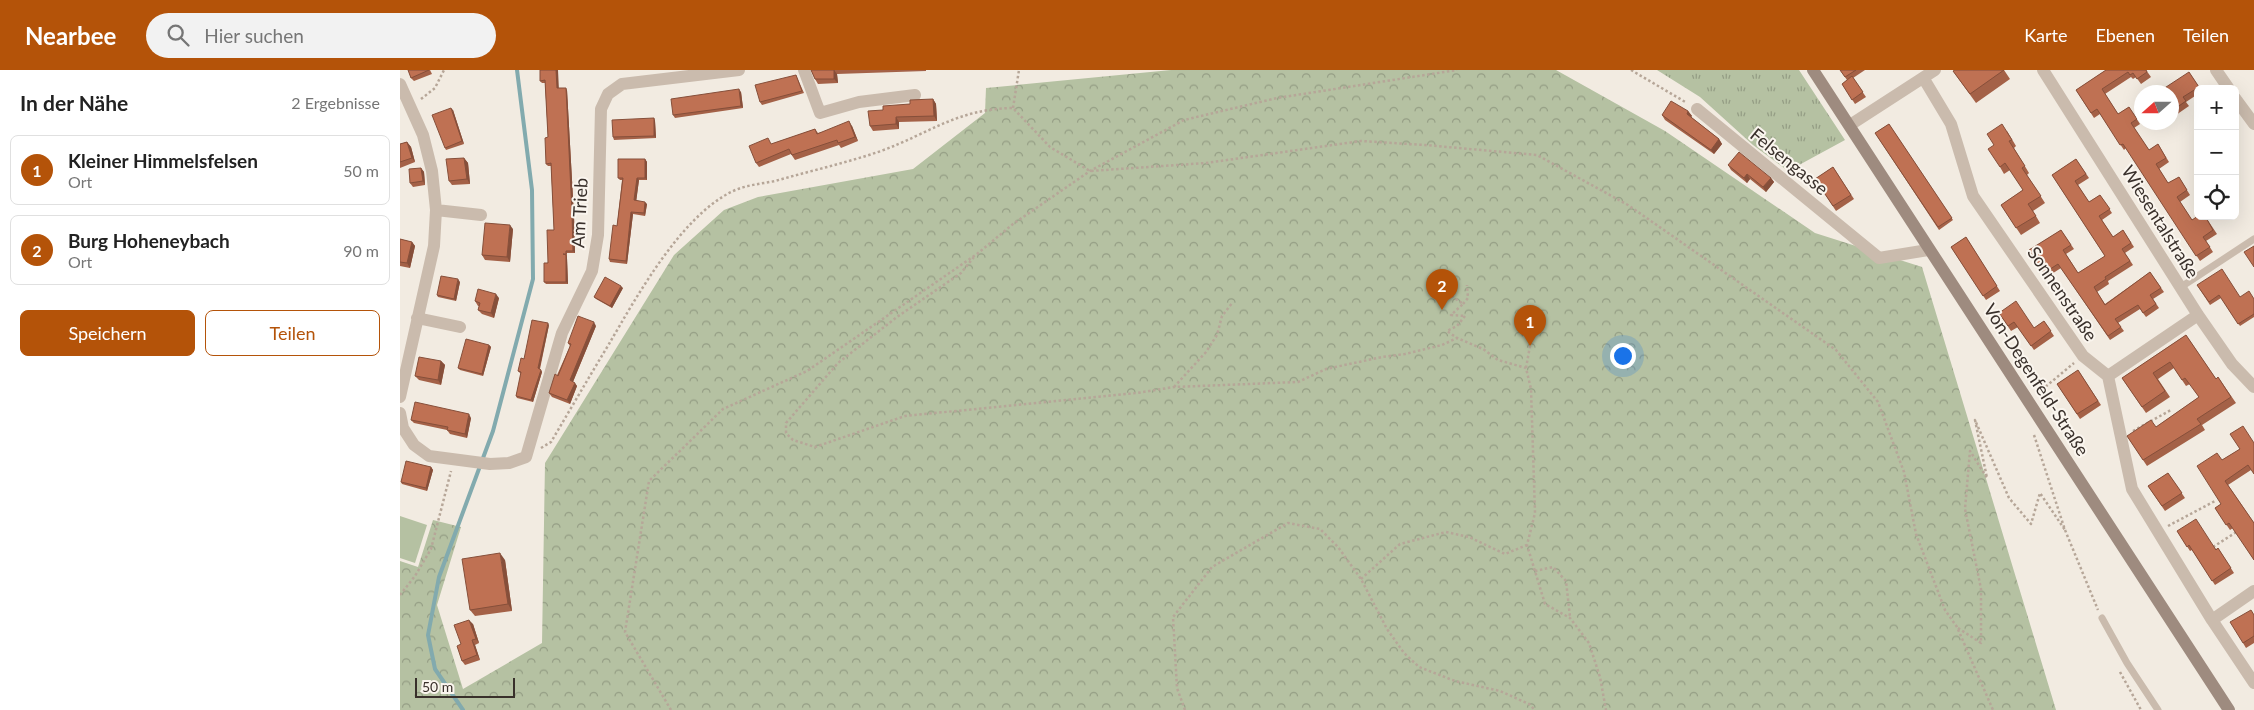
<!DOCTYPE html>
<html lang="de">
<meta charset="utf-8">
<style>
:root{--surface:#fff;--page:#f2f2f2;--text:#222;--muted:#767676;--line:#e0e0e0;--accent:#b45309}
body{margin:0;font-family:Lato,sans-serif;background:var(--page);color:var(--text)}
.controls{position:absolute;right:15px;top:15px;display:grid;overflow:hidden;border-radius:8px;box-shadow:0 5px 20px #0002}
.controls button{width:45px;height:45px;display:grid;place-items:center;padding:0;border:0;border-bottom:1px solid var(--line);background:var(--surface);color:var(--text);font:25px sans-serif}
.compass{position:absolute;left:1734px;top:15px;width:45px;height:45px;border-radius:50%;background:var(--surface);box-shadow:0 5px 20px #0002;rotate:249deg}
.scale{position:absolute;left:15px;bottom:12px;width:100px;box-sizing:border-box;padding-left:5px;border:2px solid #39302b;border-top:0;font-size:14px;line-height:18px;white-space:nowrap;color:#39302b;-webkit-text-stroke:4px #faf5ee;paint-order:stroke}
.you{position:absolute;left:1222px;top:285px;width:18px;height:18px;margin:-12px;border:4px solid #fff;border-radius:50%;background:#1a73e8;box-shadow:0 0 0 8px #1a73e833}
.badge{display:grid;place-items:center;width:32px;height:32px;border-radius:50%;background:var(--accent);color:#fff;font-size:16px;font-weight:700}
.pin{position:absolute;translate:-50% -41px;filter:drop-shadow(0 1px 2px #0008)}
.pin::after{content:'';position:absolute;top:26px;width:18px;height:15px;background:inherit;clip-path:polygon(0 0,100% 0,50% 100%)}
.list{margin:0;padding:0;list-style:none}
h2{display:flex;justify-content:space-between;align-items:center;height:65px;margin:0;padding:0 20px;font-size:21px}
h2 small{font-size:16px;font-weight:400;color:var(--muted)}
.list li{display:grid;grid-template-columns:32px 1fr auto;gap:15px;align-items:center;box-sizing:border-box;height:70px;margin:0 10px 10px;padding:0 10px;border:1px solid var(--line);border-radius:8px}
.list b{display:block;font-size:19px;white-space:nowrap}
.list p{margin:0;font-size:16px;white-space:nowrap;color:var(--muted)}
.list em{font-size:16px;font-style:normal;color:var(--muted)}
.actions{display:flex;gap:10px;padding:15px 20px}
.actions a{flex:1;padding:11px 0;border:1px solid var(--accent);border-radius:8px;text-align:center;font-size:18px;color:var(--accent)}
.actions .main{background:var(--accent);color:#fff}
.icon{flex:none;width:28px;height:28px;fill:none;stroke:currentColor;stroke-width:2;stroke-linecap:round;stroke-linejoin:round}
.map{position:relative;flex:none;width:1854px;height:640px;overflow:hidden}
header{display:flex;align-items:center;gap:30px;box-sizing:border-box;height:70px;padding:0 25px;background:var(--accent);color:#fff}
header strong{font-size:24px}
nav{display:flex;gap:28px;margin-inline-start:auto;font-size:18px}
.search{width:350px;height:45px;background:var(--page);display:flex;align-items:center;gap:12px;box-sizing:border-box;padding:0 18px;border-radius:28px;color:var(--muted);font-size:19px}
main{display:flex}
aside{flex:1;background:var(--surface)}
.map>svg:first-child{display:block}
.grass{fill:url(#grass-tufts)}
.forest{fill:url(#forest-crowns)}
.park{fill:#b5c1a2}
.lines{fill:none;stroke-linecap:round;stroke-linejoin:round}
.stream{stroke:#82aaae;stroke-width:4}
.path{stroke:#b6a698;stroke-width:2.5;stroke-dasharray:2.5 2.5;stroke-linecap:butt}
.lane{stroke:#cabbad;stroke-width:7}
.street{stroke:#cabbad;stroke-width:12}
.secondary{stroke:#9e8b7f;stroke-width:12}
.wall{fill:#a46147}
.shaded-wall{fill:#864f3a}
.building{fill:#bf7153;stroke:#864f3a}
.labels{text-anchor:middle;stroke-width:4;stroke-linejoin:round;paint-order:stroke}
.street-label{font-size:18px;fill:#39302b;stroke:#faf5ee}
</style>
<header>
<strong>Nearbee</strong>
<div class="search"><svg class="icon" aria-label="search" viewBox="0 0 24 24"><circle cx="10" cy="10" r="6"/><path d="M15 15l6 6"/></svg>Hier suchen</div>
<nav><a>Karte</a><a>Ebenen</a><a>Teilen</a></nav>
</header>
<main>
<aside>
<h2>In der Nähe<small>2 Ergebnisse</small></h2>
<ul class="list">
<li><span class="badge">1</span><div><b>Kleiner Himmelsfelsen</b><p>Ort</p></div><em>50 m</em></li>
<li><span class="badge">2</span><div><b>Burg Hoheneybach</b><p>Ort</p></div><em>90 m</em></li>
</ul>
<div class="actions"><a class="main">Speichern</a><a>Teilen</a></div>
</aside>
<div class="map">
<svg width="1854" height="640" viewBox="0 0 1854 640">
<defs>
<pattern id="grass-tufts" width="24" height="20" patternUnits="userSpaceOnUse" patternTransform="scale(1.25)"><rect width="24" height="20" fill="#b5c1a2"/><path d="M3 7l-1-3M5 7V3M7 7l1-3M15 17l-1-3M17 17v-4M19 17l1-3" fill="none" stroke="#949d84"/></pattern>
<pattern id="forest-crowns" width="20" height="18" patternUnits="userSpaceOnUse" patternTransform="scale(1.25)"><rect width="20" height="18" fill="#b5c1a2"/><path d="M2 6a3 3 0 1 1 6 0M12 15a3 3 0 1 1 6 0" fill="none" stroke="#949d84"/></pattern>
</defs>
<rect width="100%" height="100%" fill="#f2ebe1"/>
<path class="grass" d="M1257 0H1399L1445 70 1388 101 1353 75 1300 27Z"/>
<path class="forest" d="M771 0H1156L1265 61 1415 163 1522 197 1656 640H0V491L18 497 33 450 61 457 37 535 63 619 142 573 145 393 274 185 324 140 358 127 513 99 585 43 586 18Z"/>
<path class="park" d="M0 446 27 455 15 493 0 488Z"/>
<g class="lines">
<path class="stream" d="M63 640 35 599 28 565 39 507 93 361 133 209 132 120 117 0"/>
<path class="path" d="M1231 0 1287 33
M21 29 35 18 44 0
M613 38 619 0
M574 187 561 203 497 247 438 293 386 353V363L393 370 415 377 505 346 737 323 774 317 898 312 926 299 982 287 1005 284 1042 275 1057 268
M1049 216 1052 226 1063 234 1051 245 1065 246
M1063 234 1068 228 1067 215
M1065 246 1057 256 1047 261 1057 268 1083 279 1098 290 1126 298 1131 319 1135 443 1127 475 1145 534 1170 548 1189 573 1200 607 1206 640
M1126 298 1130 276
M774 317 806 282 817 265 822 246 833 232
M1638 323 1674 293
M1733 361 1771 340
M1634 365 1665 460 1698 540
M141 378 151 372C170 340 189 307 209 274 237 226 280 148 331 122 345 115 360 114 375 111 410 101 446 93 481 81 530 63 557 39 613 38L650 77 690 101 806 93 961 71 1025 75 1137 85 1228 135 1436 280 1478 332 1504 402 1516 464 1545 540 1557 557 1593 640
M1768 456 1815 431
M1813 477 1838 461
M1135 501 1153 497 1166 511 1170 547
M961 509 1000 474 1046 462 1069 467 1105 484 1127 475
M0 525 15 506 31 479 51 401
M1558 558 1581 573V519L1565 439 1570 381 1587 408 1575 350 1609 428 1631 454 1640 423 1665 460
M1720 602 1741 640
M271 640 225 562 249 411 323 339 407 301 577 184 613 154 690 101 784 50 877 28 1057 0
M785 640 777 618 773 547 812 497 888 453 920 459 938 477 961 509 987 559 1004 583 1019 597 1055 611 1100 621 1129 634 1135 640"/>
<path class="lane" d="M1781 217 1854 169
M1702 548 1727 593 1758 640"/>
<path class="street" d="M404 0 420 43 459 32 515 25
M1643 0 1798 245 1832 294 1854 317
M1816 0 1829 19
M1524 9 1551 54 1573 126 1683 286 1708 306 1732 419 1812 550 1854 613
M0 14 23 65 32 101 36 140 34 176 0 327
M1835 28 1854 54
M1297 39 1479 188 1528 180
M1450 55 1535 0
M36 140 81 145
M17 248 60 257
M1708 306 1798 245
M0 343 3 358 14 375 29 386 90 394 109 393 126 387 162 263 192 201 198 165 201 39 208 24 222 14 339 0
M1812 550 1854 521"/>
<path class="secondary" d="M1413 0 1829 640"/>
</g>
<path class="wall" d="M8 0H30L32 4 14 11 11 8Z
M140 0H158V18L167 20 174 146 175 183H167V188L168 214H146L144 212 154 160 151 96H148L146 94 148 67 145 13H142L140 11Z
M411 0H526V1L437 4 438 13 418 14 415 9Z
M1440 0H1465L1453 8 1466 27 1455 34 1442 14 1447 10Z
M1604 0 1610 9 1576 33 1553 1Z
M1706 0H1746L1751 7 1741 14 1736 7 1733 9 1731 7 1705 24 1718 44 1729 37 1740 54 1734 58 1749 80 1758 74 1769 92 1759 99 1768 113 1779 107 1790 125 1780 132 1792 150 1805 146 1817 164 1806 171 1813 182 1800 191 1726 78 1724 80 1700 44 1694 48 1676 20Z
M1789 2 1800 19H1798V24L1786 32 1789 36 1776 45 1772 39Z
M396 5 404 23 362 35 360 32Z
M341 22 343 38 275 48 273 45Z
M533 29 536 34 537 51 499 52V59L473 61 470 56 483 40Z
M53 40 64 74 46 80 45 78Z
M1288 41 1292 46 1291 47 1319 69 1322 74 1314 84 1265 50 1262 45Z
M254 48 255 51 256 68 214 70 213 67Z
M1489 54 1553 150 1539 160 1475 63Z
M452 56 458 71 441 78 439 75 395 90 391 84 359 97 356 93 372 74 415 59 418 63Z
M1607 61 1616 76 1614 78 1629 103 1627 105 1645 133 1633 141 1640 153 1621 165 1601 135 1623 120 1610 100 1604 104 1600 97 1594 75Z
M7 72 11 77 15 92 0 98V74Z
M64 88 68 93 70 114 52 115 49 111Z
M245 89 247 92V110H239L236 131 247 134 245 146 233 144 227 194 210 192 209 189 217 156 222 110H220L218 108Z
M1676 89 1689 108 1678 115 1689 132 1700 125 1712 143 1702 150 1713 167 1723 160 1734 177 1725 183 1733 195 1708 211 1709 214 1697 222 1705 234 1750 202 1764 222 1753 229 1759 238 1746 247 1740 239 1718 253 1724 261 1710 270 1661 198 1647 207 1629 180 1661 160 1674 179 1666 184 1678 203 1705 186 1652 105Z
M1328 95 1371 108 1374 112 1366 122 1350 109 1347 113 1331 100Z
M1433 97 1454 129 1436 141 1415 109Z
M21 98 24 102 25 115 13 117 10 113Z
M113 159 110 192 85 190 82 185Z
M1566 167 1600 221 1586 230 1551 177Z
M0 169 12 172 15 176 10 198 0 196Z
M60 212 56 231 38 227 37 225Z
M1797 215 1840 227 1854 229V247L1840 256 1821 228 1810 235Z
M223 218 212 238 196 229 194 227Z
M99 228 94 248 82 244 78 240 79 236H78L75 231Z
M1599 243 1634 258 1644 251 1654 266 1634 280 1618 257 1611 261Z
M149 255 140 299 142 302 133 332 117 328 116 326 121 304 118 301 124 289Z
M196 256 173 312 177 316 170 334 152 327 149 323 170 276 168 273Z
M1786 265 1816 309 1818 307 1836 333 1802 355 1805 360 1747 396 1727 366 1756 357 1799 327 1790 314 1786 316 1774 298 1758 309 1770 327 1746 343 1722 308Z
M89 275 91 277 83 306 60 300 58 298Z
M41 291 45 295 41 315 19 310 15 306Z
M1678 300 1701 335 1680 349 1657 314Z
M71 348 67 368 50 364 47 360 14 353 11 350Z
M1843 356 1851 400 1828 415 1854 453V490L1833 458 1830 460 1815 438 1821 434 1822 390 1840 379Z
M31 397 33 400 27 421 2 414 1 412Z
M1768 403 1785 428 1765 441 1748 416Z
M1777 461 1816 479 1818 478 1834 503 1815 515 1792 480 1790 481Z
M105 490 112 541 75 546 70 540Z
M1854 544V573L1846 578 1843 573Z
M73 554 79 573 75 575 80 590 65 595 62 591 61 574Z"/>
<path class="shaded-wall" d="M156 0H158L159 21 157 18Z
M434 0 437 4 438 13 434 9Z
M166 18 167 20 174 146 175 183 173 181Z
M339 19 341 22 343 38 341 36Z
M533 29 536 34 537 51 534 46Z
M51 38 53 40 64 74 62 71Z
M1288 41 1292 46 1290 48 1287 44Z
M496 47 499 52V59L496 54Z
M254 48 255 51 256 68 254 66Z
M449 51 452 56 458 71 455 67Z
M1319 69 1322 74 1314 84 1311 80Z
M7 72 11 77 15 92 12 88Z
M64 88 68 93 70 114 67 109Z
M245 89 247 92V110L245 108Z
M21 98 24 102 25 115 23 111Z
M1347 104 1350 109 1347 113 1344 108Z
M237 108 239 110 236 133 234 130Z
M1371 108 1374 112 1366 122 1363 117Z
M245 132 247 134 245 146 244 143Z
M231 142 233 144 227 194 226 191Z
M110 155 113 159 110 192 107 187Z
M12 172 15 176 10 198 7 193Z
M166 185 167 188 168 214 166 212Z
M58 209 60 212 56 231 54 229Z
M221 216 223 218 212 238 210 236Z
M96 224 99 228 94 248 91 243Z
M194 252 196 256 172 314 170 310Z
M148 253 149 255 139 301 138 298Z
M89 275 91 277 83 306 82 304Z
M41 291 45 295 41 315 38 310Z
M141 300 142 302 133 332 131 330Z
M175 313 177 316 170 334 167 330Z
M69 344 71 348 67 368 65 364Z
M31 397 33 400 27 421 26 418Z
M100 483 105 490 112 541 108 534Z
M69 550 73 554 79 573 76 569Z
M72 570 75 575 80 590 77 585Z"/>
<path class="building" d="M8 0H29L11 8Z
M140 0H156L157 18H166L172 143 173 181H166V184H163L166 185V212H144V193H148L147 160H154L151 93 146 94 145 68 148 67 145 10 140 11Z
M411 0H434V9H415Z
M1440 0H1456L1445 7Z
M1555 0H1604L1570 24 1553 1Z
M1706 0H1746L1747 2 1737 9 1733 3 1730 5 1728 2 1702 19 1718 44 1729 37 1737 49 1731 53 1749 80 1758 74 1766 88 1756 94 1768 113 1779 107 1787 120 1777 127 1792 150 1798 146H1805L1813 160 1803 167 1810 177 1796 186 1723 74 1720 75 1697 39 1691 43 1676 20Z
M1789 2 1799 17 1783 27 1786 31 1773 40 1772 39V22H1761L1760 21Z
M396 5 402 21 360 32 355 15Z
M1452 6 1463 22 1452 30 1442 14Z
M339 19 341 36 273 45 271 29Z
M533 29 534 46 496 47V54L470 56 468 41 483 40V36L510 34V30Z
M1271 31 1288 41 1287 44 1319 69 1311 80 1262 45Z
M51 38 62 71 45 78 32 45Z
M254 48V66L213 67 212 50Z
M449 51 455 67 438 73 437 70 392 85 389 79 356 93 349 76 368 68 371 74 415 59 417 64Z
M1489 54 1552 148 1538 157 1475 63Z
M1602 54 1612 70 1609 71 1625 96 1622 98 1641 126 1628 134 1636 146 1616 158 1601 135 1623 120 1605 93 1600 97 1588 79 1594 75 1587 64Z
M7 72 12 88 0 92V74Z
M1339 82 1371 108 1363 117 1347 104 1344 108 1328 95Z
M64 88 67 109 49 111 46 89Z
M218 89H245V108H237L234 130 245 132 244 143 231 142 226 191 209 189 213 155 217 156 223 108H218Z
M1676 89 1686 104 1675 111 1689 132 1700 125 1710 139 1699 146 1713 167 1723 160 1731 173 1722 179 1730 191 1705 207 1706 209 1694 217 1705 235 1750 202 1761 218 1750 225 1756 234 1743 243 1738 235 1715 249 1721 257 1708 266 1658 194 1644 203 1629 180 1661 160 1671 175 1663 180 1678 203 1705 186 1652 105Z
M1433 97 1451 125 1433 136 1415 109Z
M21 98 23 111 10 113 9 99Z
M85 153 110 155 107 187 82 185Z
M1566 167 1597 216 1583 226 1551 177Z
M0 169 12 172 7 193 0 192Z
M1854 176V197L1844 182Z
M1822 199 1840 227 1849 221 1854 229V244L1838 254 1819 225 1809 232 1797 215Z
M41 206 58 209 54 229 37 225Z
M205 207 221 216 210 236 194 227Z
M78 219 96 224 91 243 78 240 80 233 75 231Z
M1616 231 1634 258 1644 251 1651 261 1631 276 1614 252 1608 256 1599 243Z
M178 246 194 252 170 310 175 313 167 330 149 323 155 304 158 306 171 274 168 273Z
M132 250 148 253 138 298 141 300 131 330 116 326 121 302 118 301 121 288 124 289Z
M1786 265 1816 309 1818 307 1831 327 1797 349 1801 354 1743 390 1727 366 1751 350 1756 357 1799 327 1785 308 1782 310 1770 292 1753 303 1765 321 1742 337 1722 308Z
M66 269 89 275 82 304 58 298Z
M19 287 41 291 38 310 15 306Z
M1678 300 1698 331 1677 344 1657 314Z
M15 332 69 344 65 364 47 360 48 357 11 350Z
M1843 356 1854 373V404L1848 395 1825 411 1854 453V490L1829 453 1826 455 1815 438 1821 434 1797 396 1817 383 1822 390 1840 379 1830 364Z
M6 391 31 397 26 418 1 412Z
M1768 403 1782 423 1762 436 1748 416Z
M1796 449 1816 480 1818 478 1831 498 1812 511 1789 475 1787 477 1777 461Z
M100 483 108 534 70 540 62 489Z
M1851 540 1854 545V566L1843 573 1830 552Z
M69 550 76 569 72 570 77 585 62 591 57 576 61 574 54 555Z"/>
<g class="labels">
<g class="street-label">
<text transform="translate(1389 92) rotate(39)" y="6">Felsengasse</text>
<text transform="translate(180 143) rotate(-87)" y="6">Am Trieb</text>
<text transform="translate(1760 152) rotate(58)" y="6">Wiesentalstraße</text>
<text transform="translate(1662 224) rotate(56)" y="6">Sonnenstraße</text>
<text transform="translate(1636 310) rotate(57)" y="6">Von-Degenfeld-Straße</text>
</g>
</g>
</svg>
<div class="controls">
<button>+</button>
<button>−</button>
<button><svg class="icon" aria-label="locate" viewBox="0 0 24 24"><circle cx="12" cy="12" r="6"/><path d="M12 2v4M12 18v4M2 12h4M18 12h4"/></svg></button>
</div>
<svg class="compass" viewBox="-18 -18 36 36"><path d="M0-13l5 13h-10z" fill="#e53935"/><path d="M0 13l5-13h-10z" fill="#767676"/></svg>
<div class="scale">50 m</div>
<div class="you"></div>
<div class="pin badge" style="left:1130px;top:276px">1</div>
<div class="pin badge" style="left:1042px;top:240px">2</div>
</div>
</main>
